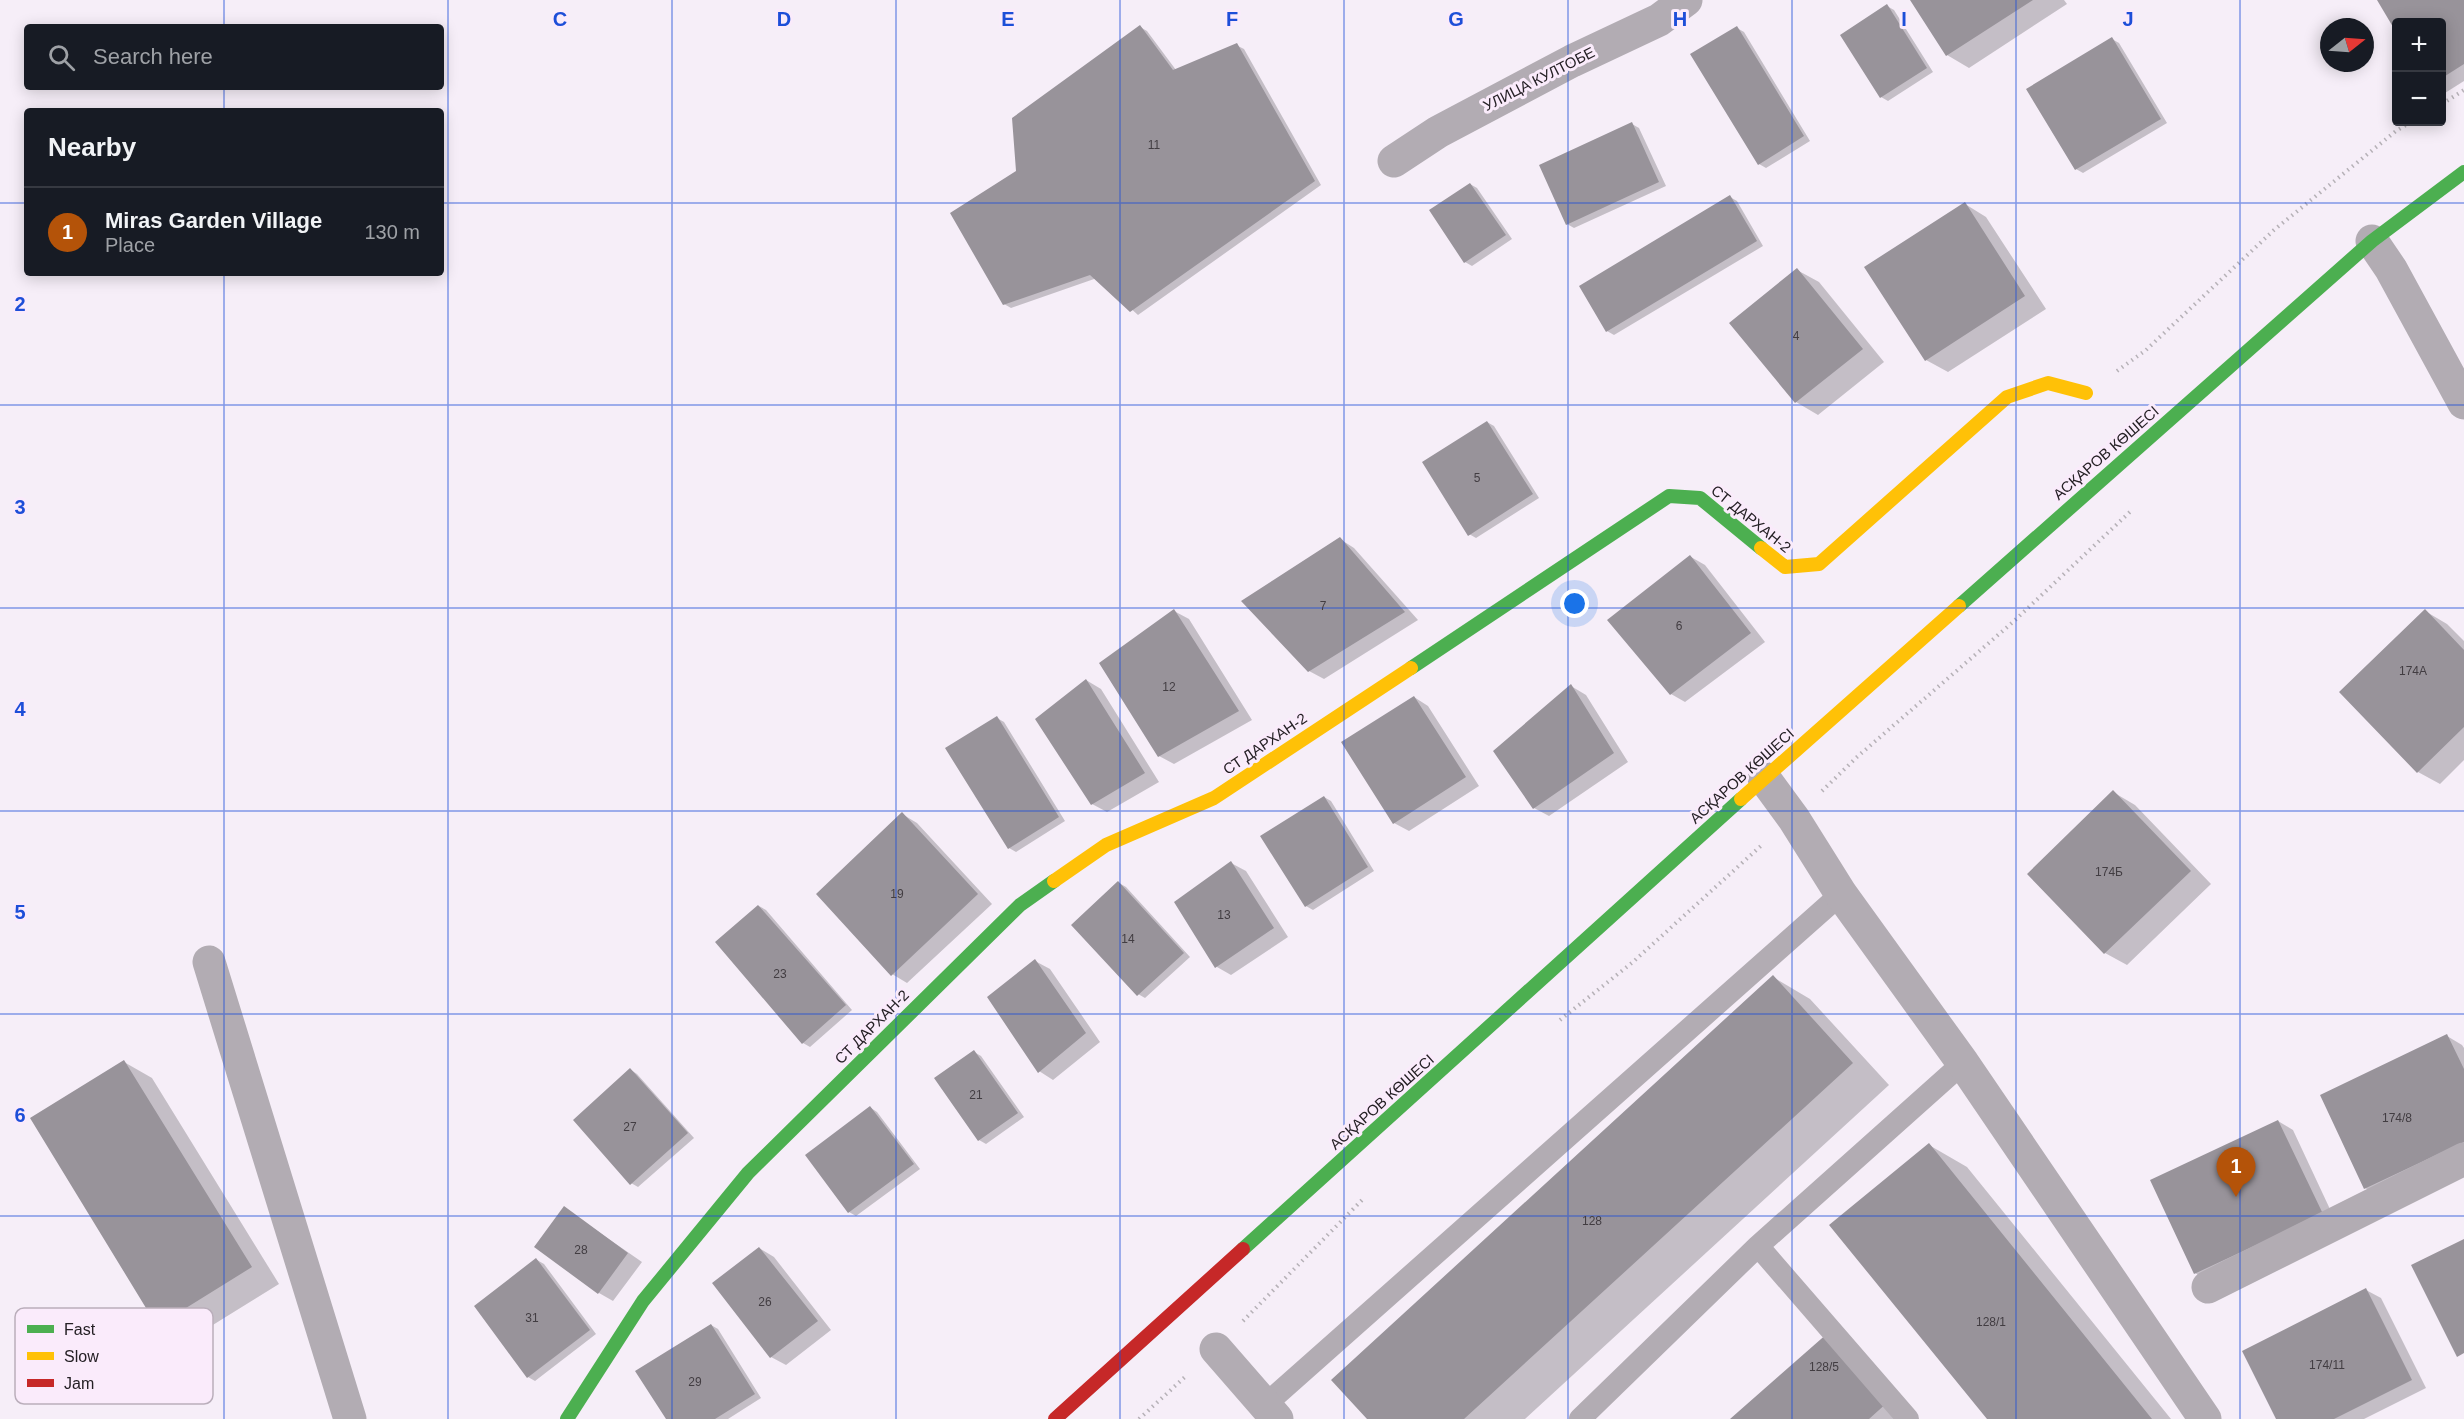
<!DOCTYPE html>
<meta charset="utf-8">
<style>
:root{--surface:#171b24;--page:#20242c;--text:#f1f3f6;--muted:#9ea1a6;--line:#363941;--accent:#b45309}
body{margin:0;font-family:Arial,sans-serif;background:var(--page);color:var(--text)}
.controls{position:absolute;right:18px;top:18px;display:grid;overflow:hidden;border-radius:6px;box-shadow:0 3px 15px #0003}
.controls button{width:54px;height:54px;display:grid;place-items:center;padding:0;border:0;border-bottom:2px solid var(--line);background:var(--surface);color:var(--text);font:30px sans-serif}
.compass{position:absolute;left:2320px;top:18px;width:54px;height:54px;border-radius:50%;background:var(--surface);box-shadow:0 3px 15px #0003;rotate:73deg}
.you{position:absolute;left:1575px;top:604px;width:21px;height:21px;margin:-15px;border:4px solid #fff;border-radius:50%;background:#1a73e8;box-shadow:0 0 0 9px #1a73e833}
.badge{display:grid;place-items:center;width:39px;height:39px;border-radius:50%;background:var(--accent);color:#fff;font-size:20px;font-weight:700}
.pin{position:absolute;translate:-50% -50px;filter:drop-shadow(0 2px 3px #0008)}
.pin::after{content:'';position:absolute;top:32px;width:21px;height:18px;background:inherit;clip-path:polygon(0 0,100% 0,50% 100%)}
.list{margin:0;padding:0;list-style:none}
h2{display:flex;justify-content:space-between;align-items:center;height:78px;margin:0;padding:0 24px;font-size:26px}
h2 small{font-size:20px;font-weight:400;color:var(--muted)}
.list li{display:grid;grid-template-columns:39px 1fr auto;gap:18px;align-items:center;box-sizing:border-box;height:90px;padding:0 24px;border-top:2px solid var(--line)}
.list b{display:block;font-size:22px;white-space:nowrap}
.list p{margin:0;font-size:20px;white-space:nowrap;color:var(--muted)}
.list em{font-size:20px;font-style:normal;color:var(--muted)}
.icon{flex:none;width:33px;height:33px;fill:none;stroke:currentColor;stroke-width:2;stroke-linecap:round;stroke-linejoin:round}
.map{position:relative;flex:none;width:2464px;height:1419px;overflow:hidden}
.search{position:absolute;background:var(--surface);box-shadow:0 3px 15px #0003;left:24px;top:24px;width:420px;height:66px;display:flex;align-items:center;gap:15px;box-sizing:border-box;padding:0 21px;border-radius:6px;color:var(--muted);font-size:22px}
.panel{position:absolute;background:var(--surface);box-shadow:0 3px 15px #0003;left:24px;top:108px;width:420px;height:168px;border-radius:6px}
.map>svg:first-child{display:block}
.shadow{fill:#0003}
.building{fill:#98939a}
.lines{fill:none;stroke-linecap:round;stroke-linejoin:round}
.path{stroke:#b6b1b7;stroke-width:4;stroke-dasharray:1.5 4.5;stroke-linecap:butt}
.lane{stroke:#b2acb3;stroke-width:22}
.street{stroke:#b2acb3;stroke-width:33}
.fast{stroke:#4caf50;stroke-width:14}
.slow{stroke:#ffc107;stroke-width:14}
.jam{stroke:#c62828;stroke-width:14}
.grid{fill:none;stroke:#1d4ed8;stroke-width:1.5;stroke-opacity:0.55}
.labels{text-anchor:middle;stroke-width:6;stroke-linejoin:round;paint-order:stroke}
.number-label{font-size:12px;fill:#423d42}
.street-label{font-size:15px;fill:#252025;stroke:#faebfb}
.key{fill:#faebfb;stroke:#baaebb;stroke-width:1.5}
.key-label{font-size:16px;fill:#252025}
.grid-label{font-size:20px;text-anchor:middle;font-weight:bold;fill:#1d4ed8;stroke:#faebfb;stroke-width:6;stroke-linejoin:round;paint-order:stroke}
</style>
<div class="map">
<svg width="2464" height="1419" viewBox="0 0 2464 1419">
<rect width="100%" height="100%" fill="#f6eef8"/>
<path class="shadow" d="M1912 0H2064L2067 4 1969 68 1947 55Z
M2379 0H2464V81L2445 93 2442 91V22H2396V29Z
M1887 6 1894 10 1933 72 1888 101 1881 97 1842 35Z
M1140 27 1147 31 1176 70 1236 45 1244 49 1321 185 1138 315 1097 278 1011 308 1004 304 1018 172Z
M1737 28 1744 32 1810 141 1766 168 1759 164Z
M2112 39 2119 43 2167 123 2083 173 2076 169Z
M1632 124 1639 128 1666 186 1574 228 1567 224Z
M1470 184 1477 188 1512 239 1472 266 1465 262Z
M1730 197 1737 201 1763 246 1614 335 1607 331Z
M1965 204 1986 217 2046 309 1948 372 1926 360Z
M1797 270 1819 282 1884 362 1818 415 1796 402 1731 323Z
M1487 422 1494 426 1539 498 1476 538 1469 534Z
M1340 539 1354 548 1418 620 1324 679 1309 671Z
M1691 557 1705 565 1765 642 1685 702 1671 694Z
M1174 611 1189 619 1252 720 1174 764 1159 756Z
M2425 611 2447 624 2464 641V760L2440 784 2418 772Z
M1086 680 1101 689 1159 782 1107 812 1092 804Z
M1571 686 1586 695 1628 762 1549 816 1534 808Z
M1414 697 1428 706 1479 786 1409 831 1394 823Z
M997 718 1004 722 1065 821 1016 852 1009 848Z
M2113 792 2135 805 2211 884 2127 965 2105 953 2029 874Z
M1324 797 1331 801 1374 871 1313 910 1306 906Z
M902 814 917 823 992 904 907 983 892 974Z
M1231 863 1246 871 1288 937 1231 975 1217 967Z
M1119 883 1126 887 1190 957 1145 998 1138 994Z
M759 906 766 910 852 1010 810 1047 803 1043Z
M1035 961 1050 969 1100 1042 1053 1080 1039 1071Z
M1773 977 1810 999 1889 1085 1525 1419H1369Z
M2447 1036 2462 1045 2464 1048V1157L2380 1196 2365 1188Z
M974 1052 981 1056 1024 1117 986 1144 979 1140Z
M124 1062 152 1078 279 1284 187 1341 158 1325Z
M631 1070 637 1074 694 1138 638 1187 631 1183Z
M871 1108 877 1112 920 1169 856 1216 849 1212Z
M2278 1121 2293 1130 2336 1222 2210 1282 2195 1273Z
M1929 1145 1967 1167 2171 1419H1989Z
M564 1208 642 1262 613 1301 599 1293Z
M759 1248 774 1257 831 1330 786 1365 771 1357Z
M537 1260 544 1264 596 1334 535 1381 528 1377Z
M2366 1290 2381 1298 2426 1388 2364 1419H2278Z
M711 1325 718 1329 761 1398 728 1419H668Z
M1829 1334 1904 1419H1732Z"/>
<path class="building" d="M1910 0H2033L1946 56Z
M2377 0H2464V64L2442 78V22H2396V32Z
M1887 4 1927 68 1880 98 1840 35Z
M1140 25 1173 70 1237 43 1315 181 1130 312 1090 275 1003 305 950 213 1016 171 1012 118Z
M1737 26 1804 136 1758 165 1690 54Z
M2112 37 2161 119 2075 170 2026 89Z
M1632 122 1659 182 1566 225 1539 165Z
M1470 183 1506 235 1464 263 1429 210Z
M1730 195 1757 241 1606 332 1579 286Z
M1965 202 2025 296 1925 361 1864 267Z
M1797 268 1863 349 1795 403 1729 323Z
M1487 421 1533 494 1468 536 1422 462Z
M1340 537 1405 612 1308 672 1241 601Z
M1690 555 1751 633 1670 695 1607 620Z
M1174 609 1239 711 1158 757 1099 663Z
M2425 609 2464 650V727L2417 773 2339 692Z
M1086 679 1145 773 1091 805 1035 719Z
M1571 684 1614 753 1533 809 1493 751Z
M1414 696 1466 777 1393 824 1341 742Z
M997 716 1059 817 1008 849 945 748Z
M2113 790 2191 871 2104 954 2027 874Z
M1324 796 1368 867 1305 907 1260 836Z
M902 812 978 894 891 976 816 894Z
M1231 861 1274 928 1215 968 1174 902Z
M1118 881 1184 953 1137 996 1071 925Z
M758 905 846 1005 802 1044 715 942Z
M1035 959 1086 1033 1038 1073 987 997Z
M1773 975 1853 1063 1464 1419H1367L1331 1380Z
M2447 1034 2464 1069V1142L2364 1189 2320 1095Z
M974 1050 1018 1113 978 1141 934 1078Z
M124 1060 252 1267 157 1326 30 1118Z
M630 1068 688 1133 630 1185 573 1120Z
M870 1106 914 1164 848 1213 805 1155Z
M2278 1120 2323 1214 2194 1274 2150 1180Z
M1929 1143 2152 1419H1987L1829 1225Z
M564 1206 628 1253 598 1294 534 1247Z
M2464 1239V1353L2457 1357 2411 1265Z
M759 1247 818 1321 770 1358 712 1283Z
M536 1258 590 1330 527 1378 474 1306Z
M2366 1288 2412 1380 2334 1419H2276L2242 1351Z
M711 1324 755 1394 715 1419H666L635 1371Z
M1829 1332 1889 1401 1869 1419H1730Z"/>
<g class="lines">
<path class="path" d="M2442 104 2464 90
M2117 371 2146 350 2274 230 2396 131 2411 122
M1822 791 1857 757 2013 622 2132 510
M1560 1020 1633 962 1763 844
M1243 1321 1364 1198
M1139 1419 1186 1376"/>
<path class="lane" d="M1265 1405 1841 894
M1580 1419 1758 1246
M1908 1419 1758 1246 1963 1063"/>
<path class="street" d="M1394 161 1438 132 1572 61 1659 20 1686 0
M2372 241 2391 269 2464 403
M1764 778 1794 819 1841 894 1963 1063 2205 1419
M209 962 350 1419
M2208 1287 2464 1159
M1216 1349 1277 1419"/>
<path class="fast" d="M1959 606 2372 241 2464 172
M1411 668 1669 496 1700 498 1761 548
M1243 1249 1741 799
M567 1419 643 1301 748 1173 1020 905 1054 881"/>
<path class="slow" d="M1761 548 1785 567 1819 564 2007 397 2048 383 2086 393
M1741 799 1959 606
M1054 881 1106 845 1214 798 1411 668"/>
<path class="jam" d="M1055 1419 1243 1249"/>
</g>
<path class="grid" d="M224 0V27M448 0V1419M672 0V1419M896 0V1419M1120 0V1419M1344 0V1419M1568 0V1419M1792 0V1419M2016 0V1419M2240 0V1419M224 87V111M0 203H27M441 203H2464M224 273V1419M0 405H2464M0 608H2464M0 811H2464M0 1014H2464M0 1216H2464"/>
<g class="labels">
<g class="number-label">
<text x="1154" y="149">11</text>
<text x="1796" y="340">4</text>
<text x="1477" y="482">5</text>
<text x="1323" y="610">7</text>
<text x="1679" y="630">6</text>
<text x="2413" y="675">174А</text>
<text x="1169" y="691">12</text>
<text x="2109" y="876">174Б</text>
<text x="897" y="898">19</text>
<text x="1224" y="919">13</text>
<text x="1128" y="943">14</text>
<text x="780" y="978">23</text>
<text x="976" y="1099">21</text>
<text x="2397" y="1122">174/8</text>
<text x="630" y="1131">27</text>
<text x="1592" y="1225">128</text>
<text x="581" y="1254">28</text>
<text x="765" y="1306">26</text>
<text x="532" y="1322">31</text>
<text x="1991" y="1326">128/1</text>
<text x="2327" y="1369">174/11</text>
<text x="1824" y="1371">128/5</text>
<text x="695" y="1386">29</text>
</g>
<g class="street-label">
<text transform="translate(1539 79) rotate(-27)" y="5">УЛИЦА КУЛТОБЕ</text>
<text transform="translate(2106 453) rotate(-41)" y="5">АСҚАРОВ КӨШЕСІ</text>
<text transform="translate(1751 519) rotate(39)" y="5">СТ ДАРХАН-2</text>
<text transform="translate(1265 744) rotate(-34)" y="5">СТ ДАРХАН-2</text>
<text transform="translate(1742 776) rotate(-42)" y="5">АСҚАРОВ КӨШЕСІ</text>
<text transform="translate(872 1027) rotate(-45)" y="5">СТ ДАРХАН-2</text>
<text transform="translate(1382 1102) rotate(-42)" y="5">АСҚАРОВ КӨШЕСІ</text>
</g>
</g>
<rect x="15" y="1308" width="198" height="96" rx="9" class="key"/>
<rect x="27" y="1325" width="27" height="8" fill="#4caf50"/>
<rect x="27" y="1352" width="27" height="8" fill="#ffc107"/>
<rect x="27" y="1379" width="27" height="8" fill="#c62828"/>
<g class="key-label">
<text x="64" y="1335">Fast</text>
<text x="64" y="1362">Slow</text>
<text x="64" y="1389">Jam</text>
</g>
<g class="grid-label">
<text x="560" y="26">C</text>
<text x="784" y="26">D</text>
<text x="1008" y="26">E</text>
<text x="1232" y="26">F</text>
<text x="1456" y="26">G</text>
<text x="1680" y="26">H</text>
<text x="1904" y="26">I</text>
<text x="2128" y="26">J</text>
<text x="20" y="311">2</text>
<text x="20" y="514">3</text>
<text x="20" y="716">4</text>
<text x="20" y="919">5</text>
<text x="20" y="1122">6</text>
</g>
</svg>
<div class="controls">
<button>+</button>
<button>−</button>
</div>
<svg class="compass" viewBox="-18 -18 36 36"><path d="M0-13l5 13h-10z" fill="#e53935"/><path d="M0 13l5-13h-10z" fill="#9ea1a6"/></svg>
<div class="you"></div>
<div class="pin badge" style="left:2236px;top:1197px">1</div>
<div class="search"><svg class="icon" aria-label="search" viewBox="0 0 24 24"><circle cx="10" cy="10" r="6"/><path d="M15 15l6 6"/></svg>Search here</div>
<section class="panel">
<h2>Nearby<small></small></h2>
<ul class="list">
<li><span class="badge">1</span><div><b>Miras Garden Village</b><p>Place</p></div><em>130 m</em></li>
</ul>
</section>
</div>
